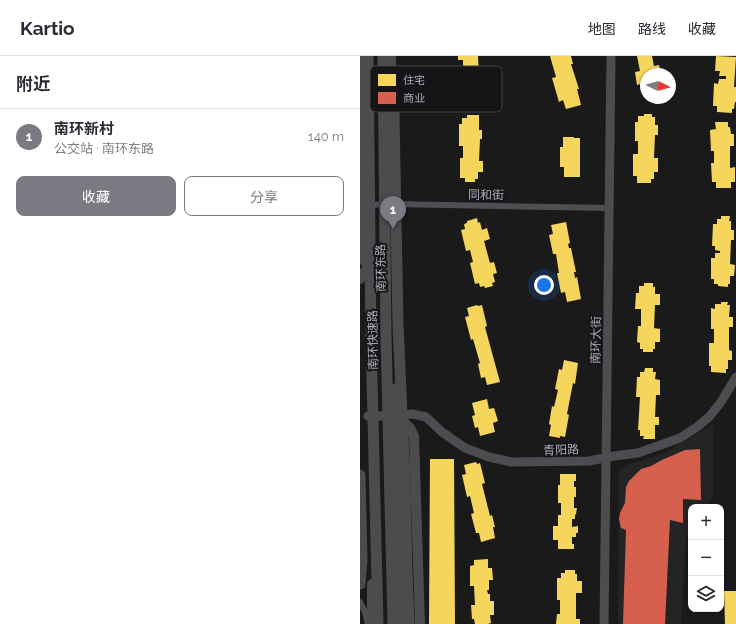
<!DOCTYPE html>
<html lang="zh">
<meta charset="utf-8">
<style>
:root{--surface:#fff;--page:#f2f2f3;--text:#2b2b33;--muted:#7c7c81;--line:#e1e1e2;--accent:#797a82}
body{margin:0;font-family:Raleway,"Noto Sans SC",sans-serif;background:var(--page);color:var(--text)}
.controls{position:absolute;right:12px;bottom:12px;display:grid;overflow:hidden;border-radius:8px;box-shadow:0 1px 3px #0004}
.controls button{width:36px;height:36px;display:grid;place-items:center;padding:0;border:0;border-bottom:1px solid var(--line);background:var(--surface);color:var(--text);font:20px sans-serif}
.compass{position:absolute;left:280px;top:12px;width:36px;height:36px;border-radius:50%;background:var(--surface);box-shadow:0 1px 3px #0004;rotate:96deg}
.you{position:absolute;left:184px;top:229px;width:14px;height:14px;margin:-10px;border:3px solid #fff;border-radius:50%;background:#1a73e8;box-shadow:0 0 0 6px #1a73e833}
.badge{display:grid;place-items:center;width:26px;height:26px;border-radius:50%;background:var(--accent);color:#fff;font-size:13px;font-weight:700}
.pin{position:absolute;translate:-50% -33px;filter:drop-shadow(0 1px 2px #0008)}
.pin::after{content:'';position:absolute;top:21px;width:14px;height:12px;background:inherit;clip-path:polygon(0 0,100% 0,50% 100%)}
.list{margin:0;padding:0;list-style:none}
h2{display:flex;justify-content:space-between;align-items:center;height:52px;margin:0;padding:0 16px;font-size:17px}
h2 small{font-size:13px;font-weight:400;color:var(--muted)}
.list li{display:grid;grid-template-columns:26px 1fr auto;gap:12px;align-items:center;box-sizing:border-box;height:56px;padding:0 16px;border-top:1px solid var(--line)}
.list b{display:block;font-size:15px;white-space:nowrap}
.list p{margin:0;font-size:13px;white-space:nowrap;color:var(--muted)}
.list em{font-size:13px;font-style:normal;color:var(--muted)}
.actions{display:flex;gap:8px;padding:12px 16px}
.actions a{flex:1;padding:9px 0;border:1px solid var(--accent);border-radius:8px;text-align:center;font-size:14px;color:var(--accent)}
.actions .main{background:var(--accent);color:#fff}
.icon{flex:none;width:22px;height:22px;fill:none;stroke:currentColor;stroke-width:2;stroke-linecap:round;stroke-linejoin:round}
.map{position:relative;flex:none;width:376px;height:568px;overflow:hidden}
header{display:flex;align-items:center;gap:24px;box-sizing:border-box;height:56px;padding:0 20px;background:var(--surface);border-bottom:1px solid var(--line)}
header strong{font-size:19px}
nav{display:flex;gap:22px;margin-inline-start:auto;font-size:14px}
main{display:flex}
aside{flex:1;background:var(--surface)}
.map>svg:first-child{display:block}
.built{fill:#242426}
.homes{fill:#f6d55c}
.shops{fill:#d6604d}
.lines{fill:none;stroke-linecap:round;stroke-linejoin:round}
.street{stroke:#4e4f53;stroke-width:6}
.secondary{stroke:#4d4d51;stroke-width:9}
.primary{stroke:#4c4c4f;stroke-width:10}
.highway{stroke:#4c4c4f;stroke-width:11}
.highway-bridge{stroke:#4c4c4f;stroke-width:11}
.labels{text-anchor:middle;stroke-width:4;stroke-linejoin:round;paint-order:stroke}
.street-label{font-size:12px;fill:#acaeba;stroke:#151416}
.key{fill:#151416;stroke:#424247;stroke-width:1}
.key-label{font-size:11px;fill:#acaeba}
</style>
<header>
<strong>Kartio</strong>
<nav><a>地图</a><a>路线</a><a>收藏</a></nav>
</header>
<main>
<aside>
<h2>附近<small></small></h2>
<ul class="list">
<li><span class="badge">1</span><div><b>南环新村</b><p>公交站 · 南环东路</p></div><em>140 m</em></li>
</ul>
<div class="actions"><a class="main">收藏</a><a>分享</a></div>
</aside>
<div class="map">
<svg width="376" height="568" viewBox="0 0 376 568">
<rect width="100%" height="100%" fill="#1a1a1a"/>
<path class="built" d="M353 369V440L346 451H331V475L326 482 321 568H258L259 418 261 415 267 409 296 400 310 394Z"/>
<path class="homes" d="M98 0H118L119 23H125V37H119V43H116L118 47H102V40H98V20H103V4H98Z
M190 0H211L213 8H211L219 33H217L221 49 206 53 203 44 199 46 192 22 196 21Z
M277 0H292L294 10 299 9 301 18H286V41L284 42 281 28 277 29 275 16 280 15Z
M356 0 376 1 374 31H376V46H375L374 53H372V57L357 56V50H353L354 27 358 28 359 23H366V20H359L360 15H355Z
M284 58H292V61H295V69H298V79H295L294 102H298V116H294V123H291V127H277V120H273V98H278V85H275V66H278V60H284Z
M107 59H119V74H122V83H120L119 105H123V116H118V123H115V126H105V122H100V102H103V90H99V68H102V62H107Z
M355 66H368V71H370L371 78H374V90H370V112L375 111V126H371V132H356V126H352L351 107H354V95H351L350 74 356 73Z
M203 81H214V82H220V121H204V111H200V91H203Z
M361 160H370L369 165H371V174H374V184H371L370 208 375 209 374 220H370V228H368V231L358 230V228H354V223H351V202H355V197H360V195L355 194V190H352L353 168H357V163H361Z
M117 162 118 167 120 166 122 174 127 172 130 183 124 185 130 207 134 206 137 217 133 218 135 226 132 227 133 230 125 232 124 230 120 231 119 227 115 228 110 207 113 206 110 194 106 195 101 174 105 173 104 168 107 167V165Z
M206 166 210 187 208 188 209 192H211L216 216H214L215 222 217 221 221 243 207 246 205 236 201 237 197 217H199L196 198H193L189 179 193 178 191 169Z
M284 227H293V231H295V238H300V249H295L294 272 300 273V286H295V293H293V296H283V293H280V287L277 286 278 270H281V253H275L276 237H279V230H284Z
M361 246H368L367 249H370L369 261H373V271H369V294L372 295V304H368V313H366V317L351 316V310H349V287H354V273H351V252L355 253V248H361Z
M117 249 118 250 122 249 127 270 125 271 140 326 127 329 125 321 121 322 118 308 120 307 113 283 111 284 105 261 109 260 107 252Z
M204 304 218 307 215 328 213 327 207 358 209 359 205 381 200 380V382L189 380 191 369 189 368 192 350 194 351 198 334 195 333 199 313 202 314Z
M285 312H293V316H296L295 323 300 324V339H296L295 361H299V369H295V383H283L284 380H280V374H278L280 341H276L277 321H280V316H284Z
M127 343 129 353 134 352 138 365 133 367 135 376 120 380 118 371 115 372 112 360 115 359 112 347Z
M70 403H94L95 568H69Z
M116 406 117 408 120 407 125 427 122 428 130 460 132 459 135 471H133L135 482 121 486 119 477H116L111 458 114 457 110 440 107 441 102 419 106 418 104 409Z
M200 418H216V425H214V431H216V441H214V452H217L216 458 215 459V463H212V471L218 470V477H216V481H212V488H214V493H198V484H193V470H198V459H201V447H198V429H200Z
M128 503V512H132L133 524H129V534H127L128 538H130V545H134V559H130L131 567 128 568H115L114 563H112L111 549H115L114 530H110V510L114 509V504Z
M205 514H215V518H217V525H222V537H216V563H220V568H196L197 558H200V544H197V522H201V517H205Z
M364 535H376V568H365Z"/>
<path class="shops" d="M340 393 341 444 323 443V467L310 464 305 568H263L266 474 261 472 259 463 260 457 265 447 266 431 269 425 281 413 291 410 302 404 325 394Z"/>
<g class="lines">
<path class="street" d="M9 149 33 148 249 152
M0 546 5 556 8 568"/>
<path class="secondary" d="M8 360H36L52 358 66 361 82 376 105 392 129 401 152 406 229 405 254 400 278 397 320 382 337 371 349 361 361 346 376 321
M244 568 251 0"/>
<path class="primary" d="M1 0 5 206
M31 0V28
M0 223 5 215
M36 332 40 568
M39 362 50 372 54 380 60 568
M12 528V568"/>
<path class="highway" d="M0 419 2 503 0 528
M47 516 49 568"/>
<path class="highway-bridge" d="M8 0 11 281 18 568
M23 0 26 281 33 568
M29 21 34 58 38 269 45 423 47 516"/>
</g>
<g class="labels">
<g class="street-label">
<text transform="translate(126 139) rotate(1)" y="4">同和街</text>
<text transform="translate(21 212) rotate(-91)" y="4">南环东路</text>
<text transform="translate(13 284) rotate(-91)" y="4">南环快速路</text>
<text transform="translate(236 284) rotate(-89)" y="4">南环大街</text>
<text transform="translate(201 394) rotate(-2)" y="4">青阳路</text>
</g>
</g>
<rect x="10" y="10" width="132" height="46" rx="6" class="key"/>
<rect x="18" y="18" width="18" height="12" fill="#f6d55c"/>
<rect x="18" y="36" width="18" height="12" fill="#d6604d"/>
<g class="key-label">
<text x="43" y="28">住宅</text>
<text x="43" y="46">商业</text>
</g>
</svg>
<div class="controls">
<button>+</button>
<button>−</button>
<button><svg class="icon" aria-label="layers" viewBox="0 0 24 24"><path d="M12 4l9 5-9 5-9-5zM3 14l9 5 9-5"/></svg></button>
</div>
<svg class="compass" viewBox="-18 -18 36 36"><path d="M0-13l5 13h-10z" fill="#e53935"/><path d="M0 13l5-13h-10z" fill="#7c7c81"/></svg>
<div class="you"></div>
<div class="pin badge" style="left:33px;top:173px">1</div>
</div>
</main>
